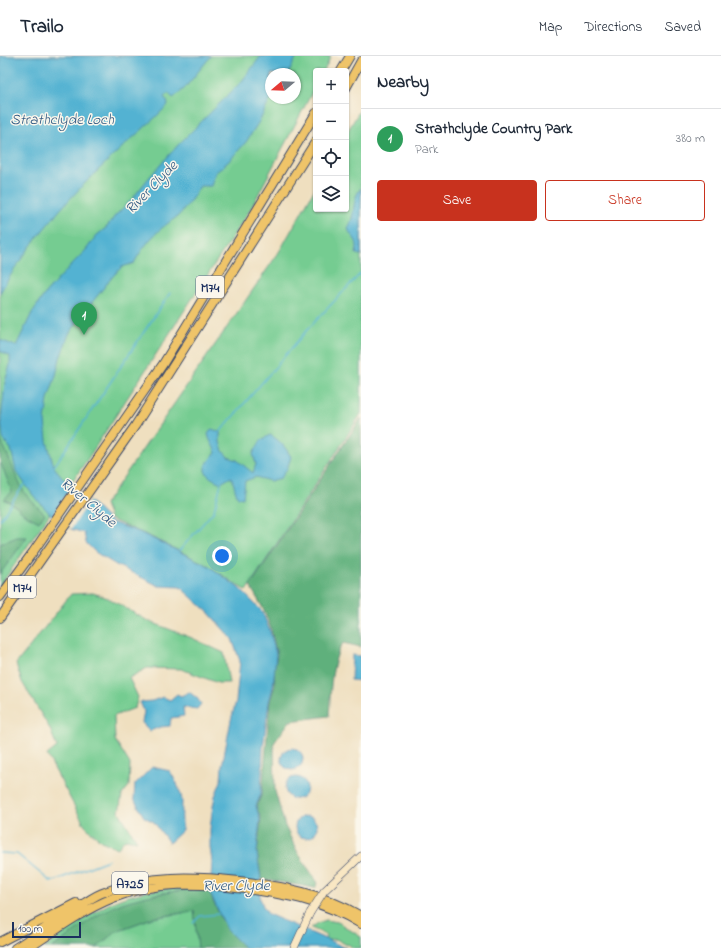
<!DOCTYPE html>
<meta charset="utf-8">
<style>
:root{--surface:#fff;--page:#f2f2f3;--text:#1f2937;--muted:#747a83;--line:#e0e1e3;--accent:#c8321e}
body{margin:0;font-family:"Indie Flower",sans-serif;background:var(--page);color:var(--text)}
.controls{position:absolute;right:12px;top:12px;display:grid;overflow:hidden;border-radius:4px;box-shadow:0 1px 3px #0004}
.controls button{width:36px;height:36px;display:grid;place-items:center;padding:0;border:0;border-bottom:1px solid var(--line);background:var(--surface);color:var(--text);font:20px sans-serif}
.compass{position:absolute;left:265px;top:12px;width:36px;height:36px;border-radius:50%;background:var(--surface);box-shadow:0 1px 3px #0004;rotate:251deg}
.scale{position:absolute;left:12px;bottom:10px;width:69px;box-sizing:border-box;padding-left:4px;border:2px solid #1b2f5e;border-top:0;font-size:11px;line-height:14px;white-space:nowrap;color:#1b2f5e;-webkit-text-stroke:3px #fbf7ec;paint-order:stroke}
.you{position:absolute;left:222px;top:500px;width:14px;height:14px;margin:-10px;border:3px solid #fff;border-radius:50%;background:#1a73e8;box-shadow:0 0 0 6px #1a73e833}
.badge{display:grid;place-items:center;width:26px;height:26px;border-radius:50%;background:var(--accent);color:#fff;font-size:13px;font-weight:700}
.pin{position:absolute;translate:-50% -33px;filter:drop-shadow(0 1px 2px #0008)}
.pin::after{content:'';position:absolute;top:21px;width:14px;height:12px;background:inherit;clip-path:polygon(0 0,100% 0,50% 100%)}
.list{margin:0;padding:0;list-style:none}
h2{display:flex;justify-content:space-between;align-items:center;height:52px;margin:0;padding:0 16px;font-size:17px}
h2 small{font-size:13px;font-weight:400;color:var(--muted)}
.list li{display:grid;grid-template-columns:26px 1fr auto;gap:12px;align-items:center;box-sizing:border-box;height:60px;padding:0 16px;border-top:1px solid var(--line)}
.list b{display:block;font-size:15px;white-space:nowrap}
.list p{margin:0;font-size:13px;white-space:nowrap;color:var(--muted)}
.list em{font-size:13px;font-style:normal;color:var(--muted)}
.actions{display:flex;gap:8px;padding:12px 16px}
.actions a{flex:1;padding:9px 0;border:1px solid var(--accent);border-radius:4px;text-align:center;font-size:14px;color:var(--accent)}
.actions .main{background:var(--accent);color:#fff}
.icon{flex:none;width:22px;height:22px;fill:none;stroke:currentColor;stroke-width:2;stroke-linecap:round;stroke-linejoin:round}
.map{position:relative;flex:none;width:361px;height:892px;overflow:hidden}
header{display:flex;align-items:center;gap:24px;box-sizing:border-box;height:56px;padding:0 20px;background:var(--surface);border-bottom:1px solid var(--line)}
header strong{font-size:19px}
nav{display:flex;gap:22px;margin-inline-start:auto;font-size:14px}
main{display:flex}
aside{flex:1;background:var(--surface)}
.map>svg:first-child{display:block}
.green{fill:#74cc91;stroke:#487e78;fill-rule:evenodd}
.forest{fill:#5fb07b;stroke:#3d706c}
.water{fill:#53b2d2;stroke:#377098}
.pier{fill:#efdfbf}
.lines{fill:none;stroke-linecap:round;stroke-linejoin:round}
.stream{stroke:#53b2d2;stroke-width:1.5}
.secondary-casing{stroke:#3b496d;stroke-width:8}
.highway-casing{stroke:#3b496d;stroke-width:10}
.secondary{stroke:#f9e7c3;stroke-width:7}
.highway{stroke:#efc469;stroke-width:8}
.secondary-bridge-casing{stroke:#3b496d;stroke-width:8;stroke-linecap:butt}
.secondary-bridge{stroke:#f9e7c3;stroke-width:7}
.labels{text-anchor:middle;stroke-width:3;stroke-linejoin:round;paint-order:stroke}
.shield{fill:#fbf7ec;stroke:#5e6b89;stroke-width:1}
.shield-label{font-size:13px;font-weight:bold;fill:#1b2f5e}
.water-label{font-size:15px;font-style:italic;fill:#2c5681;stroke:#fbf7ec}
</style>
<header>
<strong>Trailo</strong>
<nav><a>Map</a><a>Directions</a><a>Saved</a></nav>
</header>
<main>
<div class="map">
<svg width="361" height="892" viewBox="0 0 361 892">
<rect width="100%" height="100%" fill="#fbf7ec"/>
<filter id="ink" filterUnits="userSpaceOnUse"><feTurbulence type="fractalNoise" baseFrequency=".025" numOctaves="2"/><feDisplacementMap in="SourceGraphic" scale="8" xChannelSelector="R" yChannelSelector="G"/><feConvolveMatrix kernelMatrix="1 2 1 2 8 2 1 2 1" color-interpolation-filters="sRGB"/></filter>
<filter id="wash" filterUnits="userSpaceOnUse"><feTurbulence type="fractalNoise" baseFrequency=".012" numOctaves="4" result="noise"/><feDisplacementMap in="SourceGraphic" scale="16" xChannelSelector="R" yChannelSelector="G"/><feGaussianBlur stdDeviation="0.9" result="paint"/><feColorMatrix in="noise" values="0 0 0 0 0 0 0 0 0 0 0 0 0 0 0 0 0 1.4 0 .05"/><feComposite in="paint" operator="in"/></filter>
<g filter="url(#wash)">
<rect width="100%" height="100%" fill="#efdfbf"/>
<path class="green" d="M0 0H331L324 15H316V29L250 154 87 404 0 530ZM271 18H295V42H271Z
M361 52V358L246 535 209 510 151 481 110 463 105 448 279 196 316 131V153H346V78Z
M93 537 108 542 148 565 192 582 224 597 229 627H218L181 613 147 612 129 622 138 641 135 652 114 660 115 684 130 708 129 730 122 739 119 756 137 785 125 783 118 792 101 785 85 770 47 699 57 691 50 673 22 626 16 608 71 538Z
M176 832 192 833 156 838 95 862 52 892H44C66 876 88 858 113 846 132 837 155 834 176 832Z
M195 855 198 892H96L116 875 152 862Z
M326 864 338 866 361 881V892H353L348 888 347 889 336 883 328 884 325 883 327 879 311 872 318 867Z"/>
<path class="forest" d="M361 362V591L343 587C330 608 331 635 329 660L290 665 274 687 275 735 285 770 298 797 318 827 315 832 261 823 257 797 261 762 256 751 262 738 270 645 275 629 274 615 277 599 271 573 264 554 250 530Z
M0 383C10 401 15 423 27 440 32 446 39 452 45 458L39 466 24 458 15 450 4 443 12 436 0 405Z
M17 481H27L0 518V488Z
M194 833 210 834 213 845 227 874 245 892H198L194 855 152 862 116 875 96 892H52C73 877 97 856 122 847 145 839 169 836 194 833Z"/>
<path class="water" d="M0 0H211L184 33 173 42 168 37 164 41 167 45 168 49C151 67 131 82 114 99 71 139 29 185 0 237Z
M261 0H297L288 18H271V42L260 64 246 86 228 106 215 117 211 130H200C193 141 187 151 178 160 173 164 168 167 163 171 151 181 141 194 134 207L122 211 113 220 86 254 69 278 60 302 56 319 48 343 45 365 47 385 54 411 71 432 90 445 111 466 139 476 209 510 239 532 262 555 270 575 276 598 273 631 269 646 263 691 261 738 256 750 260 763 257 797 261 823 260 842 263 850 268 858 346 892H245L227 874 210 837 212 806 210 791V773L212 756 215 740 221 725 222 710 231 664 236 645 240 605 232 583 209 557 180 531 159 530 116 509 95 496 86 487 84 477 71 473 52 460 32 438 16 415 11 393 3 383 1 364 5 326 10 309V300L0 295V284L16 290 32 257 44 239 74 206 86 194 96 180 107 171 115 160 133 142 147 124 179 88 242 25Z
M361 132V199L356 198C360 181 351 184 348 172 356 160 351 143 361 132Z
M212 373 220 376V386L223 395 228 401 237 404 253 417 256 408 253 398 261 384 270 379C280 384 286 392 291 401L287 413 281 422 270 425 256 421 245 425 243 442 238 441C234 435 235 428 231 421L221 427C201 418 200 412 216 397 214 390 209 385 208 378Z
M352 599 361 600V625L351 624Z
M189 636 197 642 201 648 197 653 183 651 184 660 171 662 170 670 160 671 150 675 142 667 144 655 140 646 152 645 163 641 170 644 177 638 181 640Z
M281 703a11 11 0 1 1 22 0a11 11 0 1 1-22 0Z
M152 711 170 715C175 724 181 734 182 745 182 755 181 764 183 774L169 787 154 766 144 761 134 743 135 728Z
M285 732a11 11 0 1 1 22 0a11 11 0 1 1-22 0Z
M295 771a11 11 0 1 1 22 0a11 11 0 1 1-22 0Z"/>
<path class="pier" d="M71 432 90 445 71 473 52 460Z"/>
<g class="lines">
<path class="stream" d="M220 376 307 274 361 217
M53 412 170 237
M0 464 23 430 27 427
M179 495 214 455 221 427
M0 797 17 798 51 826 108 804
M193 867 200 860 219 858"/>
</g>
</g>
<g filter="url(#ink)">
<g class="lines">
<defs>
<path id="secondary" d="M324 835 361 800
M294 892 310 857"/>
<path id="highway" d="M341 15 350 0
M346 32 361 5
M0 541 33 496 163 308 316 57
M0 562 135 370 316 85
M0 886 76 847
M15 892C39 877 61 860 86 846 92 842 98 838 105 836 148 818 194 820 239 825 284 830 322 837 361 860
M29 892C56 874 83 854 113 842 156 825 201 827 245 833 288 839 324 845 361 868"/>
</defs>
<use href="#secondary" class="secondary-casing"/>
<use href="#highway" class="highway-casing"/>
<use href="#secondary" class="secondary"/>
<use href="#highway" class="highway"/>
<defs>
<path id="secondary-bridge" d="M310 857 324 835"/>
</defs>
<use href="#secondary-bridge" class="secondary-bridge-casing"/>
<use href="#secondary-bridge" class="secondary-bridge"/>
</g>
</g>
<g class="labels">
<g class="shield">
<rect x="196" y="220" width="28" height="22" rx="3"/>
<rect x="8" y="520" width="28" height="22" rx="3"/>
<rect x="112" y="816" width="36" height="22" rx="3"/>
</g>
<g class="shield-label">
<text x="210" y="236">M74</text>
<text x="22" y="536">M74</text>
<text x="130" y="832">A725</text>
</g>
<g class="water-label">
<text x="62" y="68">Strathclyde Loch</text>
<text transform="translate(151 131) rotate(-46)" y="5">River Clyde</text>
<text transform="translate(89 446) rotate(40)" y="5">River Clyde</text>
<text x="236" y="834">River Clyde</text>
</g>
</g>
</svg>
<div class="controls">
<button>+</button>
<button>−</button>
<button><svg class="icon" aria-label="locate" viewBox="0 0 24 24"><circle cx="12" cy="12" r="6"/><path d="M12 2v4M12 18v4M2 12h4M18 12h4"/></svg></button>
<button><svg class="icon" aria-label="layers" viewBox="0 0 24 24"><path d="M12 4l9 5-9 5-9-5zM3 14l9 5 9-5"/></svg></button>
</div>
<svg class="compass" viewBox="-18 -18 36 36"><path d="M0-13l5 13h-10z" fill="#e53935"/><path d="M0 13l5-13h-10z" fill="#747a83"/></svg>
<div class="scale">100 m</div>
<div class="you"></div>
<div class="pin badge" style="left:84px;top:279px;background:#2e9e5b">1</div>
</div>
<aside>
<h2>Nearby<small></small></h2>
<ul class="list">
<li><span class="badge" style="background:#2e9e5b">1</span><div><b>Strathclyde Country Park</b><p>Park</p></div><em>380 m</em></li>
</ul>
<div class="actions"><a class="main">Save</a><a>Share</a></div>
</aside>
</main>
